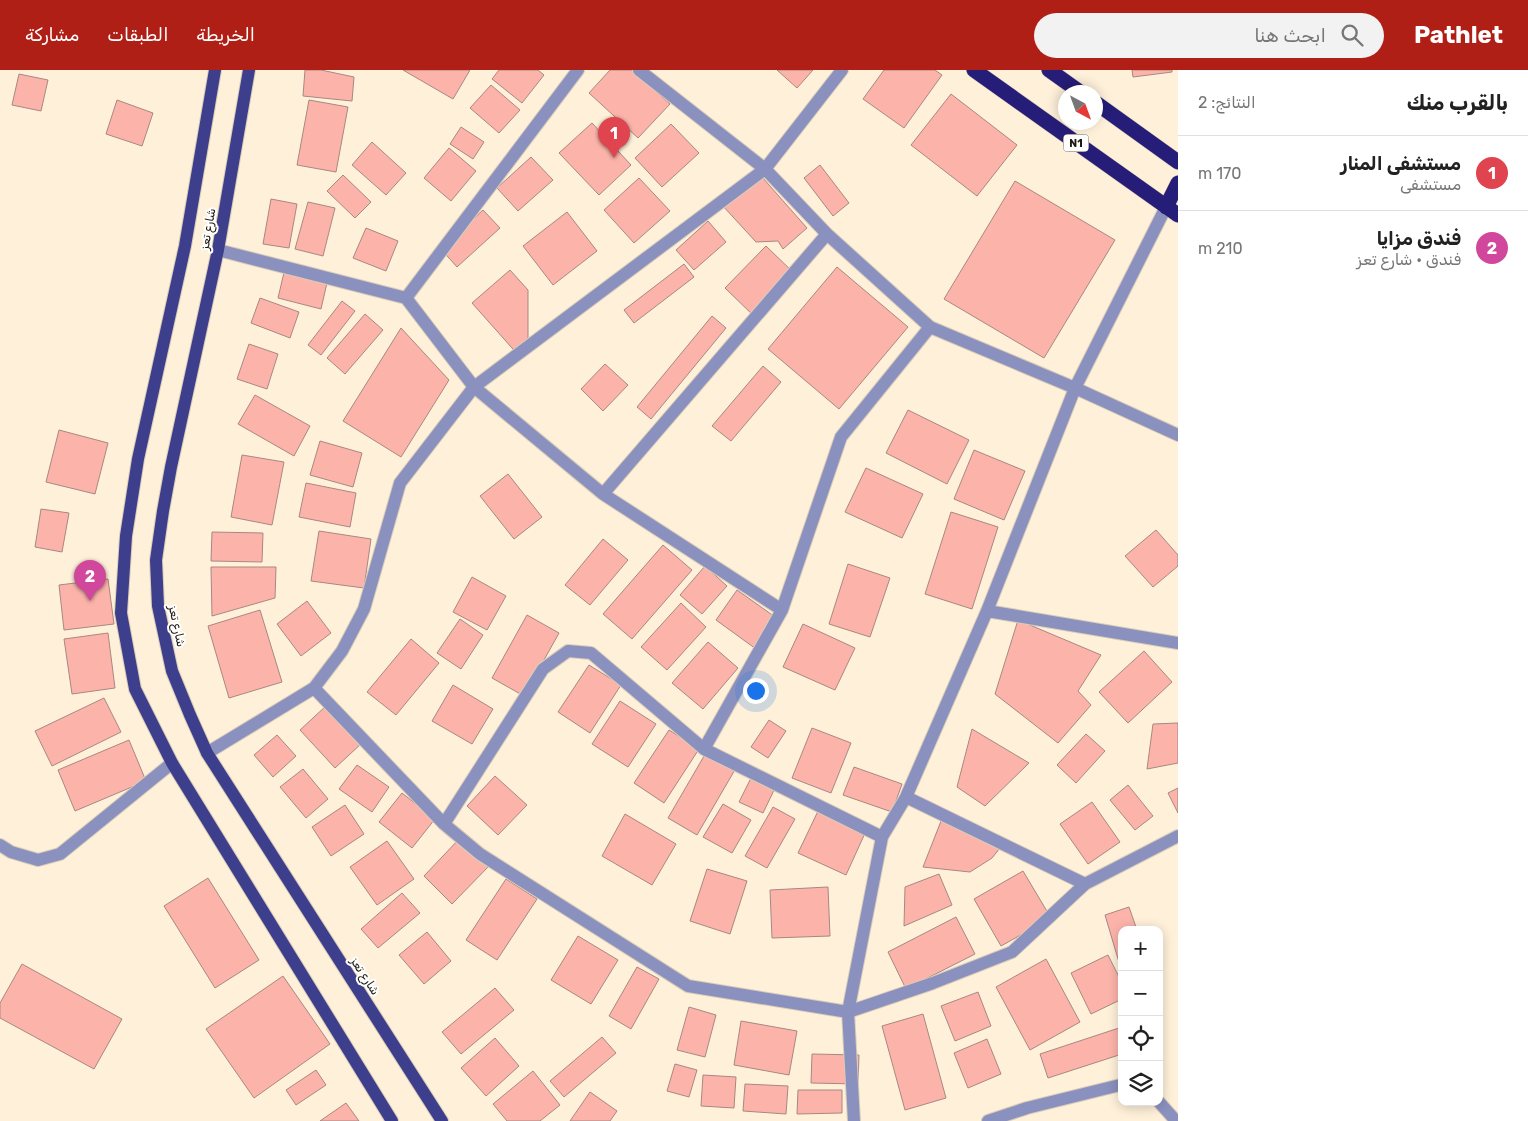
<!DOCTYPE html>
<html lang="ar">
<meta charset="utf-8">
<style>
:root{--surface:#fff;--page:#f2f2f2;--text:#222;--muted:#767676;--line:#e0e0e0;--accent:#af1f16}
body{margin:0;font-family:Rubik,"Noto Naskh Arabic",sans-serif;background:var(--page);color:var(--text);direction:rtl}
.controls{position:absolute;right:15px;bottom:15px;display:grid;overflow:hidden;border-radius:10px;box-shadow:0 2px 12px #0003}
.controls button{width:45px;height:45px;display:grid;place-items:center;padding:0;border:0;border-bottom:1px solid var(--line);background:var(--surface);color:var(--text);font:25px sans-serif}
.compass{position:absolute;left:1058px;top:15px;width:45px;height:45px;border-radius:50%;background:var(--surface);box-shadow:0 2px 12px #0003;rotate:139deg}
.you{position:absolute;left:755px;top:620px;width:18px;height:18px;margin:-12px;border:4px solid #fff;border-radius:50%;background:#1a73e8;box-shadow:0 0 0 8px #1a73e833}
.badge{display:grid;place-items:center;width:32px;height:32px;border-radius:50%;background:var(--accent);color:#fff;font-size:16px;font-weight:700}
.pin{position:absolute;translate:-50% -41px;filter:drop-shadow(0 1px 2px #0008)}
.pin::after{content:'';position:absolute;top:26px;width:18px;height:15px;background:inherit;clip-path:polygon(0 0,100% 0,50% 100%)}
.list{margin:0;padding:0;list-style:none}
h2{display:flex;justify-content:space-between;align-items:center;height:65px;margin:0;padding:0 20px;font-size:21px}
h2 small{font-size:16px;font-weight:400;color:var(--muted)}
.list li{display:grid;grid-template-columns:32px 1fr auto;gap:15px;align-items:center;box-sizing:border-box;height:75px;padding:0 20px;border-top:1px solid var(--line)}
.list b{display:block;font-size:19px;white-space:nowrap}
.list p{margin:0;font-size:16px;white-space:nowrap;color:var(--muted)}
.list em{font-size:16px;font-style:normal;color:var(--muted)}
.icon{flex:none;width:28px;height:28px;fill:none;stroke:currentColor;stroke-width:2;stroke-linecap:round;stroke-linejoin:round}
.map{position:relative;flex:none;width:1178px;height:1051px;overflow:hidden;direction:ltr}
header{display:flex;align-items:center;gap:30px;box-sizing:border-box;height:70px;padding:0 25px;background:var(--accent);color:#fff}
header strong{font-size:24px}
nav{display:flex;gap:28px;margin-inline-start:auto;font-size:18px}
.search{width:350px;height:45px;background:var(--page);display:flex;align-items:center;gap:12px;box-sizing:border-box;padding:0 18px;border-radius:28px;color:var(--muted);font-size:19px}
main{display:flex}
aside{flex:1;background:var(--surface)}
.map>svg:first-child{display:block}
.building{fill:#fcb4aa;stroke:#a98782}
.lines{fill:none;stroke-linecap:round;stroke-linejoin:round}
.minor-casing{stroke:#dacdb9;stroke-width:14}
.major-casing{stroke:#dacdb9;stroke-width:14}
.highway-casing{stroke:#dacdb9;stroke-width:16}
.minor{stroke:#8b91be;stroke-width:12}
.major{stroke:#3d3f8c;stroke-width:12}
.highway{stroke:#261d78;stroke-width:15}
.labels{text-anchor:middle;stroke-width:4;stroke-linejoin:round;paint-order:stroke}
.shield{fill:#fff;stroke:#625d56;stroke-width:1}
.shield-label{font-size:11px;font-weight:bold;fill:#1e180e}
.street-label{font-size:12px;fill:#1e180e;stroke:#fff}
</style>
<header>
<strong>Pathlet</strong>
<div class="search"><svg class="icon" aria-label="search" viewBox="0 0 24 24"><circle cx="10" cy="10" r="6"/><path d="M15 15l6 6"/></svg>ابحث هنا</div>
<nav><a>الخريطة</a><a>الطبقات</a><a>مشاركة</a></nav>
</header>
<main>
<aside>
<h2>بالقرب منك<small>النتائج: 2</small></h2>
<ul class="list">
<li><span class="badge" style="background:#e0444e">1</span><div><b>مستشفى المنار</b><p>مستشفى</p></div><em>170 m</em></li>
<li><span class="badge" style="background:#d1479c">2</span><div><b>فندق مزايا</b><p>فندق · شارع تعز</p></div><em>210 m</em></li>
</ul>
</aside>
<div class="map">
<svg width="1178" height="1051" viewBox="0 0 1178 1051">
<rect width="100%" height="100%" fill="#fef0d9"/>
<path class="building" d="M305 0H321L354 7 352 31 303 26Z
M403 0H470L453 29Z
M499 0H538L544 5 522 33 492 9Z
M610 0H632L670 34 638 68 589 23Z
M777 0H813L797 18Z
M884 0H935L942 5 904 58 863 29Z
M1132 0H1172V2L1133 7Z
M19 4 48 10 41 41 12 35Z
M491 15 520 40 499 63 470 38Z
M951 24 1017 75 977 126 911 75Z
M117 30 153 43 142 76 106 64Z
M309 30 348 37 336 102 297 95Z
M592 53 631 95 599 125 559 83Z
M671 54 699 83 662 117 635 88Z
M461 57 484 72 473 89 450 74Z
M372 72 406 103 386 125 352 95Z
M449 78 476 101 451 131 424 108Z
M531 87 553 110 518 141 497 118Z
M820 95 849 133 833 146 804 108Z
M343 105 371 132 355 148 327 121Z
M762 107 807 158 783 179 778 171 756 172 722 135Z
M639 108 670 141 634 173 604 140Z
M1015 111 1115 170 1044 288 944 229Z
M271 129 297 134 289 178 263 174Z
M308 132 335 138 323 186 295 179Z
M483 140 500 158 457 197 441 179Z
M567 142 597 181 553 215 523 176Z
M708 151 726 172 694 200 676 180Z
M366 158 398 171 386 201 353 188Z
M766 176 798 207 757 249 725 218Z
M286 194 329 204 321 239 278 228Z
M684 194 694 207 634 253 624 240Z
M837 197 908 257 839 339 768 279Z
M510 200 528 220V281L520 287 472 233Z
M260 228 299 242 290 268 251 253Z
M342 231 355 241 321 285 308 275Z
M365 244 383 260 345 304 327 288Z
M712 246 726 258 651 349 637 337Z
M401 258 449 310 401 387 343 351Z
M249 274 278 284 267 319 237 309Z
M605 294 628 315 603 341 581 319Z
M763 296 781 312 731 371 712 356Z
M255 325 310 356 294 386 238 354Z
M908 340 969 370 947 414 886 383Z
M59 360 108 373 95 424 46 412Z
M320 371 362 383 353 417 310 405Z
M974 380 1025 401 1004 450 954 429Z
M242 385 284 392 272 455 231 447Z
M866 398 923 424 902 468 845 442Z
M508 404 542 447 514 469 480 426Z
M306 413 356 423 350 457 299 447Z
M41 439 69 443 62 482 35 477Z
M951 442 998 457 972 539 925 524Z
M1156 460 1178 485V496L1153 517 1125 486Z
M319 461 371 469 364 518 311 511Z
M212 462 263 463 262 492 211 491Z
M603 469 628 490 590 535 565 515Z
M663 475 692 500 632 569 603 544Z
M848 494 890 508 870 567 829 554Z
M705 496 727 516 702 544 680 525Z
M211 497H276L275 528 212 546Z
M472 507 506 526 487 560 453 542Z
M108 509 114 554 64 560 59 515Z
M737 520 778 549 756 579 716 550Z
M307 531 331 563 301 586 277 554Z
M681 533 706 557 667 600 641 577Z
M260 540 282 612 229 628 208 556Z
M527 545 559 563 524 626 492 608Z
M460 549 483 565 461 599 437 583Z
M1018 550 1101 585 1078 621 1091 635 1058 673 995 624Z
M803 554 855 578 835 620 783 597Z
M108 563 115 618 72 624 64 569Z
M411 569 439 593 396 645 367 622Z
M708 572 738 598 703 639 672 613Z
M1144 581 1172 612 1128 653 1099 622Z
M589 595 621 615 590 663 558 642Z
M453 615 493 639 472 674 432 651Z
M104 628 121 662 52 696 35 661Z
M620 631 656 654 628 697 592 674Z
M327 635 362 673 335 698 300 660Z
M769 650 786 661 768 688 751 677Z
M1178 653V693L1147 699 1153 654Z
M812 658 851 673 831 723 792 708Z
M972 659 1029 693 985 736 957 717Z
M669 660 699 679 664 733 634 713Z
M1086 664 1105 681 1076 713 1057 695Z
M277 665 296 686 273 707 254 685Z
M129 670 146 711 75 741 58 700Z
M707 681 736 698 697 765 668 748Z
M357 695 389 717 372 742 339 719Z
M854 697 902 714 892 742 843 725Z
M303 699 328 729 306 748 280 717Z
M754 702 777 714 763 743 739 732Z
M495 706 527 735 498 765 467 736Z
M1128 715 1153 746 1135 760 1110 730Z
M1178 718V743L1168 723Z
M402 723 435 749 412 778 379 752Z
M1092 732 1120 772 1088 794 1060 754Z
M723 734 751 750 732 783 703 767Z
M345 735 364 764 331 786 312 757Z
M773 737 795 749 767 798 745 786Z
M819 739 866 761 846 805 798 783Z
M625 744 676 774 652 815 602 786Z
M943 746 1000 778 992 788 970 802 923 797Z
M460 768 489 796 452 834 424 806Z
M387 771 414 809 377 835 350 797Z
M707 799 747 811 730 864 690 851Z
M1023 801 1051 848 1001 876 974 829Z
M939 804 952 835 904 856 905 817Z
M208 808 259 890 215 918 164 836Z
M506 809 537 829 497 890 466 870Z
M828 817 830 866 772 868 770 820Z
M402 823 420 843 378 878 361 859Z
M1129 837 1137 860H1122L1121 899 1105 845Z
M956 847 975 884 906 919 888 882Z
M427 862 451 891 424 914 399 885Z
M578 866 618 890 591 934 551 910Z
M1108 885 1122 913V929L1091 944 1071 903Z
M1046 889 1080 952 1030 980 996 917Z
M22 894 122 949 94 999 0 948V933Z
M637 897 659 909 631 959 609 946Z
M283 906 330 974 254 1028 206 959Z
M495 918 514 940 461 984 442 962Z
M978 922 991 956 955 971 941 936Z
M689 937 716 945 705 987 677 980Z
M923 944 946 1028 905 1040 882 956Z
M741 951 797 961 789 1005 734 995Z
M1122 957V984L1048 1008 1040 984Z
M602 967 616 983 564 1027 550 1011Z
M495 968 519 996 486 1026 461 998Z
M987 969 1001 1004 968 1018 954 983Z
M812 984 859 985 858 1014 811 1013Z
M675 994 697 1000 689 1027 667 1021Z
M316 1000 326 1015 296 1035 286 1020Z
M533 1001 560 1035 540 1051H507L493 1034Z
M703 1005 736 1007 734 1038 701 1036Z
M745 1014 788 1016 786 1044 743 1041Z
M798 1020H842V1043L797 1044Z
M590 1022 617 1041 610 1051H570Z
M346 1033 359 1051H320Z"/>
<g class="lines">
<defs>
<path id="minor" d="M639 0 765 99 827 164 930 257 1075 318 1178 365
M218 180 406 228 474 317 603 424 782 540
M406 228 578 0
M603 424 827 164
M987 541 1178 573
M314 618 444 754 480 784 688 916 848 942 933 913 1012 882 1085 814 1178 766
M207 683 314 618 342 581 364 539 400 413 474 317 765 99 842 0
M906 727 1085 814
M444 754 543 599 568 581 591 583 704 679
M882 767 704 679 782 540 841 367 930 257
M0 775 11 782 38 790 60 784 172 693
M1159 1032 1176 1051
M854 1051 848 942 882 767 906 727 987 541 1075 318 1166 137
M988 1051 1027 1038 1120 1015 1122 1016"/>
<path id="major" d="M215 0 185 176 138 389 126 466 121 543 135 619 172 693 392 1051
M249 0 218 180 171 397 163 441 156 490 158 536 172 601 190 645 207 683 442 1051"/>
<path id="highway" d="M974 0 1178 145
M1049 0 1080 22
M1096 33 1178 92
M1166 137 1178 113"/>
</defs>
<use href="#minor" class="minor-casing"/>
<use href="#major" class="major-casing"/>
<use href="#highway" class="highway-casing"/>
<use href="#minor" class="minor"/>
<use href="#major" class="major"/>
<use href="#highway" class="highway"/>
</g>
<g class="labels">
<rect class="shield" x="1063.5" y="64.5" width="25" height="17" rx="4"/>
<g class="shield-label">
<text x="1076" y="77">N1</text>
</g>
<g class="street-label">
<text transform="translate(208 159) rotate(-80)" y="4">شارع تعز</text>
<text transform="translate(177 556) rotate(78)" y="4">شارع تعز</text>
<text transform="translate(365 906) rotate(57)" y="4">شارع تعز</text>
</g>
</g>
</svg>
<div class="controls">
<button>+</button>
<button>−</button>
<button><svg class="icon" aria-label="locate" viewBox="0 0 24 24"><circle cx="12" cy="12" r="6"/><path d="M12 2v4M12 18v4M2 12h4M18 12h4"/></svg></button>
<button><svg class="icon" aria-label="layers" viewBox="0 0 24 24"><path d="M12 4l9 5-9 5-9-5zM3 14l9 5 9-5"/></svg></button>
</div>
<svg class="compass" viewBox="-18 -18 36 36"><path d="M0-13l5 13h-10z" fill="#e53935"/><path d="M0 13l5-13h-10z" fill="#767676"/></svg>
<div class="you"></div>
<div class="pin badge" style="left:614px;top:88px;background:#e0444e">1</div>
<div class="pin badge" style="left:90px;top:531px;background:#d1479c">2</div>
</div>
</main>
